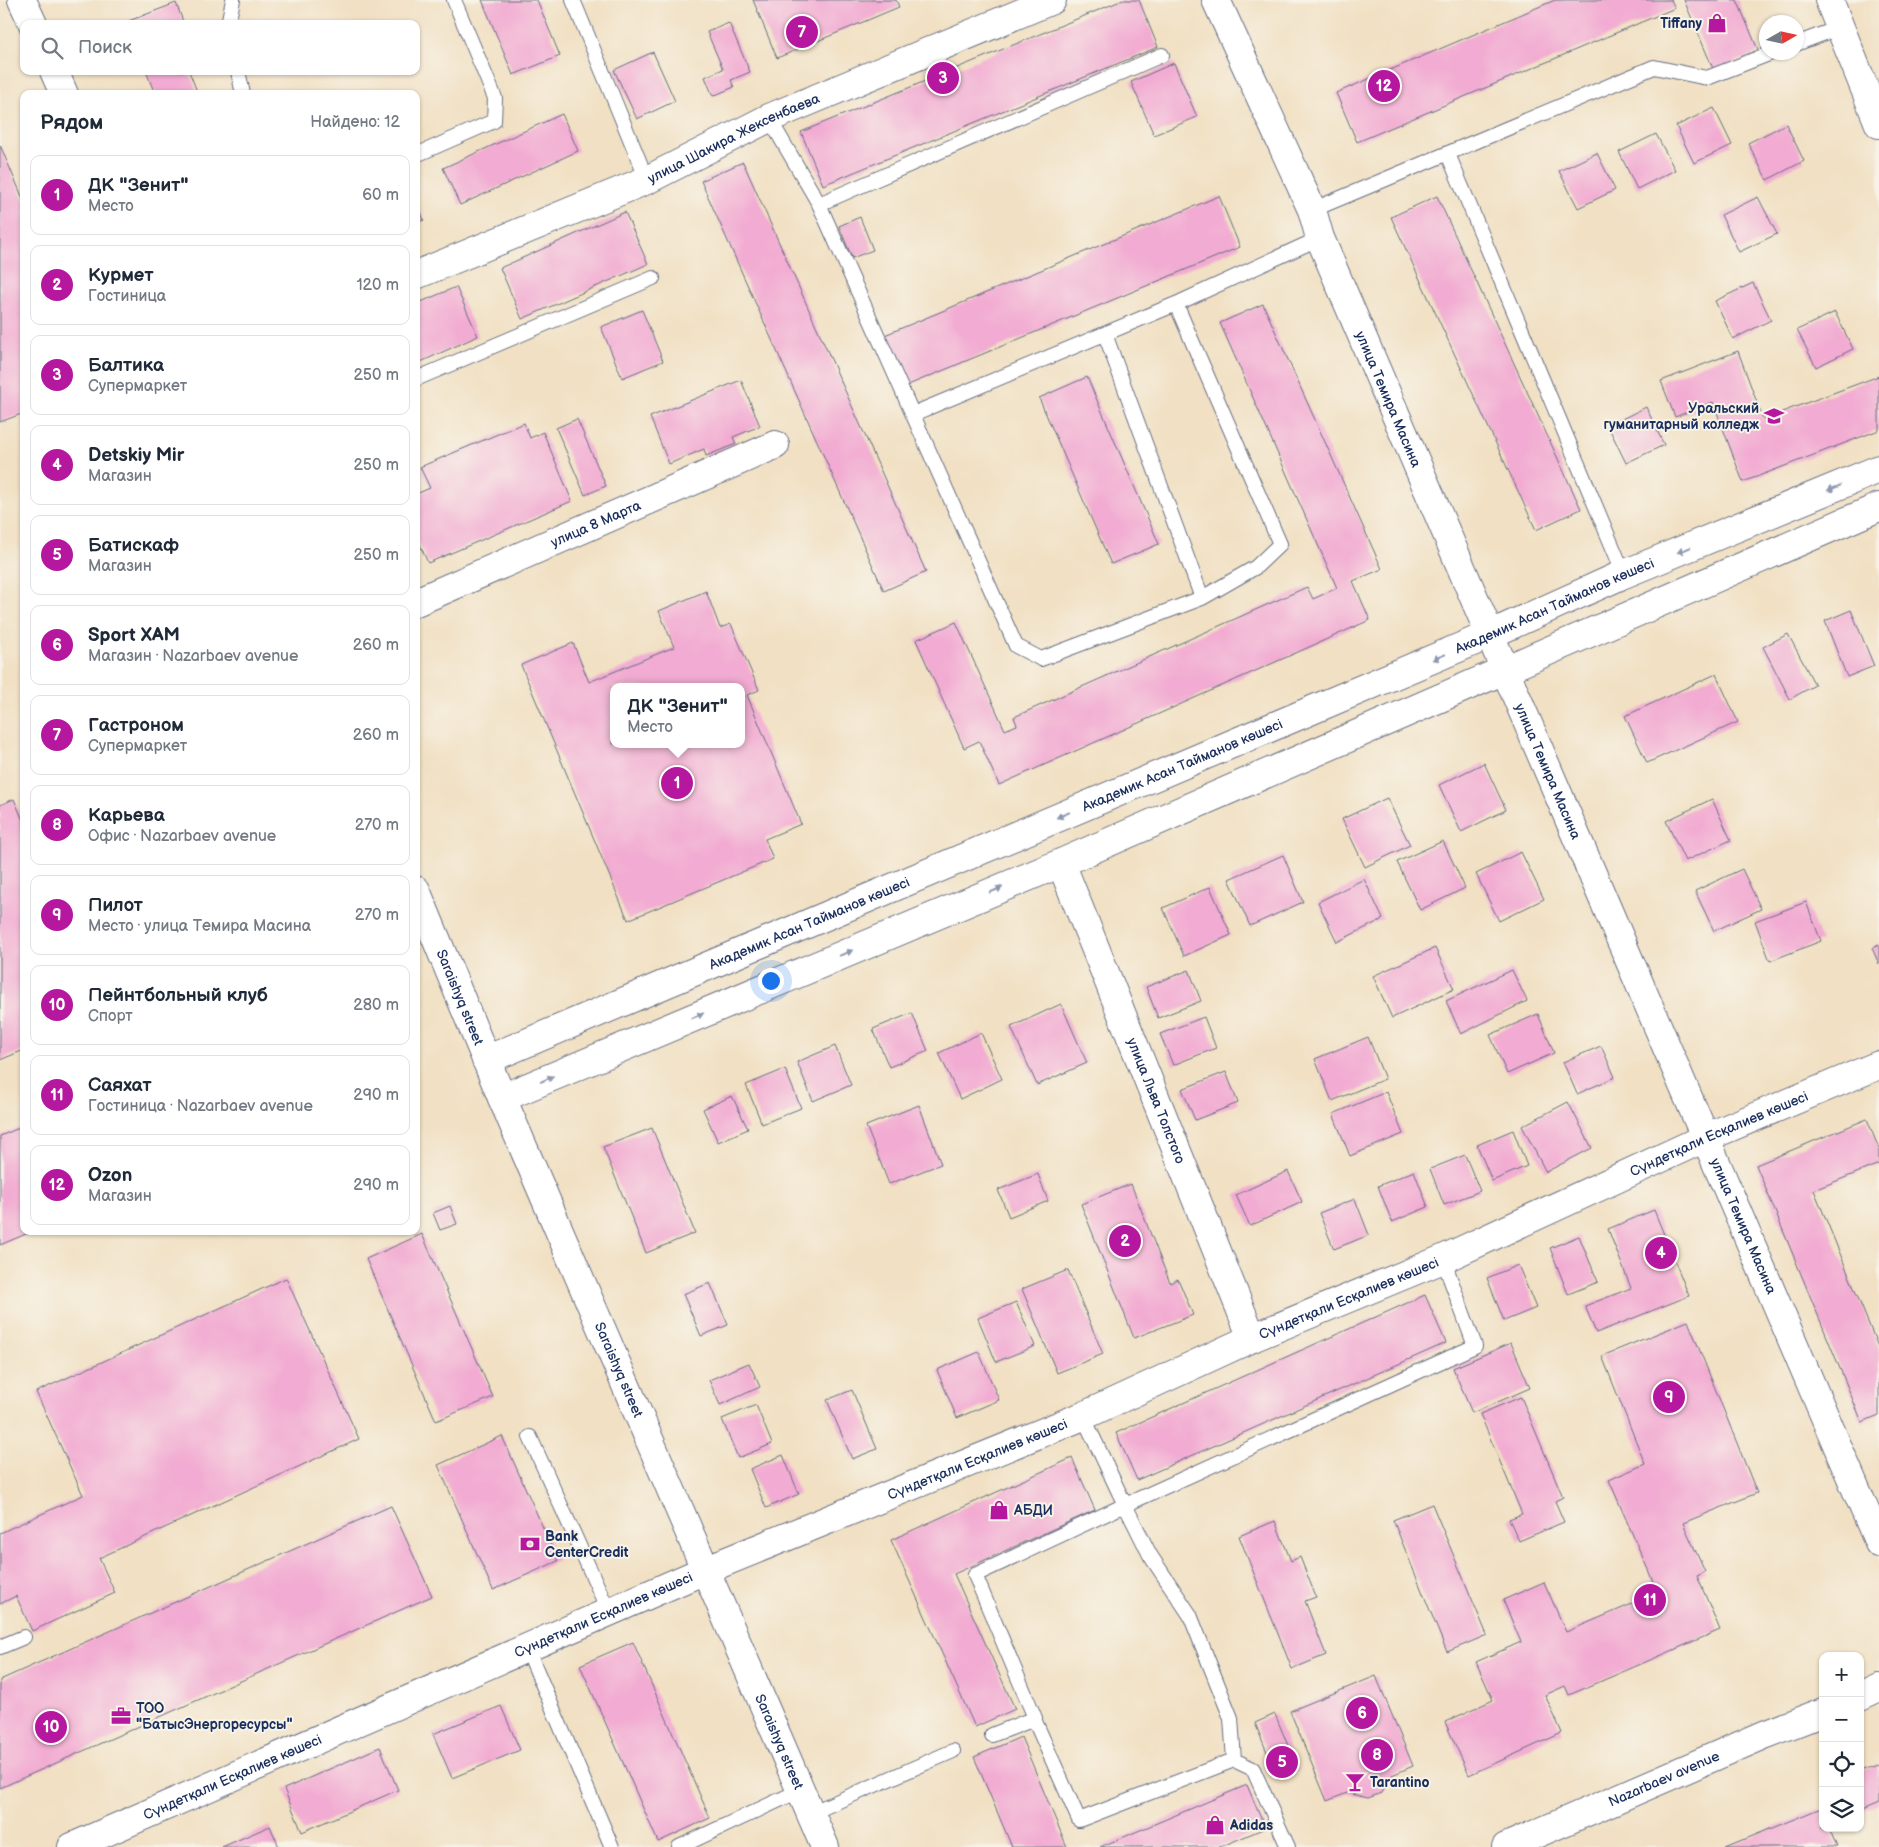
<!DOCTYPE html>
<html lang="ru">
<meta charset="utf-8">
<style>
:root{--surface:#fff;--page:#f2f2f3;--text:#1f2937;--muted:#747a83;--line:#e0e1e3;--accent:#b5179e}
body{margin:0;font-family:"Balsamiq Sans",sans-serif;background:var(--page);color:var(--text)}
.controls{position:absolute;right:15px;bottom:15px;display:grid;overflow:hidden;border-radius:10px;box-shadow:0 1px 4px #0004}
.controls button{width:45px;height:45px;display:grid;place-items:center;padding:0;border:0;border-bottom:1px solid var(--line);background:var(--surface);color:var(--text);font:25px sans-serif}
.compass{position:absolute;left:1759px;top:15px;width:45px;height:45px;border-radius:50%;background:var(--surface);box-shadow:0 1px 4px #0004;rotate:81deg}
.you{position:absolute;left:770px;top:980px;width:18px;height:18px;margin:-12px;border:4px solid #fff;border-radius:50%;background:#1a73e8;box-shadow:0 0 0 8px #1a73e833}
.badge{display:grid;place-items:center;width:32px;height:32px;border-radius:50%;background:var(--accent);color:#fff;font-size:16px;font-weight:700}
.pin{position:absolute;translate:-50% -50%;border:2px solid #fff;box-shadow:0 1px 5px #0006}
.popup{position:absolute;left:610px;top:683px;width:135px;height:65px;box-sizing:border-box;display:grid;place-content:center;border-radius:10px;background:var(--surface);filter:drop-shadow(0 1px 4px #0005);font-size:16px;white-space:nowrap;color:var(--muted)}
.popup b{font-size:19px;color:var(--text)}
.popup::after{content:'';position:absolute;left:50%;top:100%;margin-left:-10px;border:10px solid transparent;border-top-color:var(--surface)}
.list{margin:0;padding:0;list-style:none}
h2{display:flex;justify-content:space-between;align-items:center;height:65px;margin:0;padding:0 20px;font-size:21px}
h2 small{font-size:16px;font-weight:400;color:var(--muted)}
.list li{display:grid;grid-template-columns:32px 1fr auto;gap:15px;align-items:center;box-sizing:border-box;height:80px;margin:0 10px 10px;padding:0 10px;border:1px solid var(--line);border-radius:10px}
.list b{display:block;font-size:19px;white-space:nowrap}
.list p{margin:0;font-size:16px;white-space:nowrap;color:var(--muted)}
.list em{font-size:16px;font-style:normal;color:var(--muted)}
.icon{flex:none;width:28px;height:28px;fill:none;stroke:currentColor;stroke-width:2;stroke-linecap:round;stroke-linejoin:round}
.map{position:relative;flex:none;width:1879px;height:1847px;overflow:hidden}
.search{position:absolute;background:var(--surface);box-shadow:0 1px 4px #0004;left:20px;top:20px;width:400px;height:55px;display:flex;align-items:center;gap:12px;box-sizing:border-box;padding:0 18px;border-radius:10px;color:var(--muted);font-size:19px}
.panel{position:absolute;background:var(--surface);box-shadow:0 1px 4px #0004;left:20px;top:90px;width:400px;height:1145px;border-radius:10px}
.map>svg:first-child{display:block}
.building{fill:#f2abd2;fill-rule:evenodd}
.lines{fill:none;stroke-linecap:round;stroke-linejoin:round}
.service-casing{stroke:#666d81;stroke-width:16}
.minor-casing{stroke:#666d81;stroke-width:30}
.tertiary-casing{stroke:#666d81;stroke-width:30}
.secondary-casing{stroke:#666d81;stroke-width:30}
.service{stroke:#fff;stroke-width:14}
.minor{stroke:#fff;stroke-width:28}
.tertiary{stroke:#fff;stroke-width:28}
.secondary{stroke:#fff;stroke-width:28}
.oneway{fill:#8d97ae}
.labels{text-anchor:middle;stroke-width:4;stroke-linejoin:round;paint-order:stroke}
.poi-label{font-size:14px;font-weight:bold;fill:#1b2f5e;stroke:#f7f3e8;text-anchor:start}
.street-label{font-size:14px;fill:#1b2f5e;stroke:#f7f3e8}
</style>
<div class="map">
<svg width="1879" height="1847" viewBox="0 0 1879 1847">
<rect width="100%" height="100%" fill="#f7f3e8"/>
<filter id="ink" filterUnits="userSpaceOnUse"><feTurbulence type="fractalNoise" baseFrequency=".02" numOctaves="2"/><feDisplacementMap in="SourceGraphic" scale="10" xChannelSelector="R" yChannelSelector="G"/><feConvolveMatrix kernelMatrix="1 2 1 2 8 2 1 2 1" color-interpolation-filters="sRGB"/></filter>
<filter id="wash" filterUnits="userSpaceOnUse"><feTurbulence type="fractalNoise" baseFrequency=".0096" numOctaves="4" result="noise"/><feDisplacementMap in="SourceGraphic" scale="20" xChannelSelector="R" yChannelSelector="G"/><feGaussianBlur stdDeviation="1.12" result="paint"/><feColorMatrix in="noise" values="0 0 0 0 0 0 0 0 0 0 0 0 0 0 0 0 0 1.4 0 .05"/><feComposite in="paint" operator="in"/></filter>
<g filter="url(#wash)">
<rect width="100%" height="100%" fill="#f1e0c3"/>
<g id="blocks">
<path class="building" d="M482 0H537L560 56 513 75Z
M753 0H896L899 7 777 58Z
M1123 0H1139L1158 47 823 185 801 132Z
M1555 0H1671L1675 8 1357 142 1336 93Z
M1684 0H1737L1759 52 1714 71Z
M176 3 184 24H127L126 22Z
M729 23 750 72 731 80 734 87 713 96 705 77 723 69 707 32Z
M653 52 675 101 637 119 614 70Z
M1174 63 1197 117 1154 135 1131 82Z
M146 71H189L198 94H155Z
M1714 108 1732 145 1694 163 1676 126Z
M562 114 578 151 460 205 443 168Z
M1786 124 1804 161 1767 180 1748 143Z
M1656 134 1675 170 1637 189 1619 152Z
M0 145 24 201V413L0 422Z
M1597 153 1615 190 1578 208 1559 171Z
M743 162 926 572 884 591 701 181Z
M1219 196 1240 247 901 388 880 337Z
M1437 196 1581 509 1536 530 1391 217Z
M1758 197 1777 234 1739 252 1721 215Z
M416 201 424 220 416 223Z
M625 212 648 264 522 319 500 268Z
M860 217 873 250 852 258 839 226Z
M1753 283 1771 320 1733 339 1715 301Z
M456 287 478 336 416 364V304Z
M1263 304 1382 569 1353 581 1370 620 999 785 979 741 964 748 916 640 956 622 1005 730 1017 725 1014 717 1307 587 1313 599 1337 588 1220 323Z
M642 310 663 361 622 378 601 327Z
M1835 312 1853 349 1816 367 1797 330Z
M1738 351 1763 419 1879 376V430L1743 482 1713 402 1675 417 1661 381Z
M1087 377 1159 544 1111 564 1039 398Z
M741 380 760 426 733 437 736 444 706 456 704 449 669 464 650 417Z
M1646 407 1664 445 1626 463 1608 426Z
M577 419 606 486 585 495 556 428Z
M524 423 530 438 543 432 572 501 428 563 416 536V494L430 488 420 467Z
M706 591 720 628 731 624 759 690 747 695 801 824 765 839 773 859 628 920 521 665 573 643 589 682 674 647 659 611ZM613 687H741V744H613Z
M1851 610 1874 666 1847 677 1825 621Z
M1788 634 1815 685 1790 699 1763 647Z
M1716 674 1738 722 1647 763 1625 716Z
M1484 763 1506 810 1461 832 1439 785Z
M1387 798 1410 845 1365 867 1342 819Z
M14 799 24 823V1050L0 1060V805Z
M1712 799 1731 840 1685 861 1666 821Z
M1443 841 1465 888 1420 910 1397 862Z
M1521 852 1544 899 1499 921 1476 874Z
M1283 855 1303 902 1250 926 1229 879Z
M1742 869 1761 909 1714 931 1695 891Z
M1364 879 1383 919 1337 942 1318 902Z
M1210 887 1231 935 1184 956 1163 908Z
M1806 902 1821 941 1770 961 1755 921Z
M1879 945V964L1872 948Z
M1435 948 1454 989 1392 1018 1373 976Z
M1189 970 1201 1001 1158 1018 1146 987Z
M1512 970 1527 1001 1461 1034 1446 1001Z
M1061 1004 1087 1063 1037 1085 1011 1027Z
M912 1013 928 1051 889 1067 873 1029Z
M1538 1014 1554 1053 1507 1074 1490 1035Z
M1204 1017 1216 1048 1173 1065 1160 1034Z
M981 1033 1002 1079 960 1099 939 1053Z
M1368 1037 1385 1079 1332 1101 1315 1059Z
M835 1046 851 1085 813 1101 797 1062Z
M1601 1046 1615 1077 1577 1094 1563 1062Z
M785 1069 801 1108 762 1124 746 1085Z
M1226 1072 1238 1103 1195 1120 1182 1089Z
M1386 1092 1403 1134 1350 1156 1333 1114Z
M732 1096 748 1129 718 1142 703 1109Z
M1568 1102 1592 1148 1546 1172 1522 1126Z
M919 1105 941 1164 889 1184 866 1126Z
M1867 1119 1879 1149V1164L1814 1190 1879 1349V1415L1862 1422 1756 1165Z
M24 1126V1231H33L0 1245V1136Z
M652 1128 695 1233 646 1253 603 1147Z
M1513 1130 1527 1166 1492 1181 1477 1145Z
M1465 1155 1480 1191 1444 1205 1430 1169Z
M1288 1171 1302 1202 1250 1226 1236 1195Z
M1414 1171 1428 1207 1392 1222 1378 1186Z
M1038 1174 1048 1201 1009 1217 998 1190Z
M1131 1184 1170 1283 1178 1279 1193 1315 1134 1338 1081 1204Z
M1355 1199 1369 1235 1334 1249 1319 1213Z
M450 1206 457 1224 440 1230 433 1213Z
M1654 1210 1689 1296 1596 1333 1585 1306 1631 1288 1608 1229Z
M422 1234 493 1397 436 1421 366 1259Z
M1579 1236 1598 1282 1568 1294 1550 1248Z
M1518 1265 1536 1308 1504 1321 1487 1278Z
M1068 1270 1103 1354 1057 1373 1022 1289Z
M286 1278 359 1439 99 1558 115 1593 32 1631 16 1596 0 1604V1533L83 1495 36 1392Z
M710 1283 728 1325 701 1336 683 1294Z
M1425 1295 1446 1343 1137 1480 1116 1433Z
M1016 1302 1035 1346 996 1362 978 1318Z
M1688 1321 1757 1493 1683 1523 1705 1572 1697 1576 1720 1630 1569 1695 1565 1686 1545 1695 1562 1733 1469 1775 1445 1722 1493 1700 1476 1662 1521 1642 1503 1600 1544 1582 1566 1632 1658 1593 1609 1480 1645 1464 1602 1356Z
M1511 1343 1530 1388 1472 1413 1453 1368Z
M979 1352 999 1400 957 1418 937 1370Z
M749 1363 760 1387 720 1405 709 1380Z
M852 1390 877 1449 852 1459 827 1400Z
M1521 1397 1563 1497 1555 1501 1564 1522 1519 1541 1509 1519 1522 1514 1480 1414Z
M756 1405 772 1444 738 1458 722 1419Z
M502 1436 558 1561 493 1590 438 1465Z
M783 1455 799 1494 766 1508 750 1469Z
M1072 1458 1095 1510 954 1574 1015 1709 975 1727 891 1540Z
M1432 1504 1487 1635 1447 1652 1393 1520Z
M391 1506 432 1596 0 1788V1680Z
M1275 1521 1291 1561 1300 1557 1316 1597 1305 1601 1326 1655 1292 1669 1239 1536Z
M633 1642 710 1818 658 1842 580 1665Z
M1376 1676 1413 1766 1392 1775 1382 1793 1368 1798 1347 1793 1327 1801 1290 1711Z
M501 1706 520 1750 452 1778 433 1734Z
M1275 1714 1298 1770 1278 1779 1255 1723Z
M1021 1737 1067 1847H1012L974 1757Z
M380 1747 398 1790 302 1832 284 1789Z
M1879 1764V1803L1860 1811V1771Z
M1247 1785 1265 1828 1220 1847H1100Z
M1821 1808 1823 1813V1828H1829L1837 1847H1726Z
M270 1826 279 1847H222Z"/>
</g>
</g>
<g filter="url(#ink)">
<use href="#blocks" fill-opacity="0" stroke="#666d81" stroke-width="1"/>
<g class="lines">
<defs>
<path id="service" d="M573 0 647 180
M228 24 233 0
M1796 44 1841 27
M238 71 243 94
M769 118 819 204 1016 646 1041 659 1202 598 1256 567 1280 544 1176 304 1320 238
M1448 154 1624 574
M416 155 494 121 495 98 454 0
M819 204 1162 55
M1312 210 1654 67 1707 78 1774 52
M1105 334 1202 598
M416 379 653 278
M913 414 1176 304
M530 1437 609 1612
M0 1647 24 1637
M527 1648 612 1847
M1006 1730 1034 1719 1079 1820 1234 1760 1231 1718 1190 1615 1150 1555 1125 1505 1475 1346 1443 1259
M992 1735 1035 1718 975 1575 1125 1505 1083 1416
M1234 1760 1253 1769 1288 1847
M811 1813 953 1751
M679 1847 801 1790"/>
<g id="minor">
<path id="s1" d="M1216 0 1312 210 1320 238C1505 674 1694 1107 1879 1543"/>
<path d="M1829 0 1879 124"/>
<path id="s2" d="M416 275 647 180 769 118 1052 0"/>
<path id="s3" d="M416 602 775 445"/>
<path id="s4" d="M1061 863 1252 1338"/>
<path id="s5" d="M486 1060 1489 635 1624 574 1879 469"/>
<path d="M502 1098 1061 863 1879 507"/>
<path id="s6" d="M72 1847 705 1570 1083 1416 1252 1338 1443 1259 1707 1137 1879 1065"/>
</g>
<g id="tertiary">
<path d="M22 0 33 24"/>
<path d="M54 71 64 94"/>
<path id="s7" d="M416 890 502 1098 825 1847"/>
</g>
<g id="secondary">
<path d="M1860 1697 1879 1688"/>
<path id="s8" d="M1506 1847 1764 1735 1823 1712"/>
</g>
</defs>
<use href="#service" class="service-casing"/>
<use href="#minor" class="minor-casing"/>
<use href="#tertiary" class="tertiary-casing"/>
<use href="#secondary" class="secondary-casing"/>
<use href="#service" class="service"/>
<use href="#minor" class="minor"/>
<use href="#tertiary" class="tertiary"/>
<use href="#secondary" class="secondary"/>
</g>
<defs><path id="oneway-solid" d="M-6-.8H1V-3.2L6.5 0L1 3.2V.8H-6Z" transform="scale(1.25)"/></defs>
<g class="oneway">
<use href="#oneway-solid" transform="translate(1834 488) rotate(158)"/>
<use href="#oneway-solid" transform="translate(1684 550) rotate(158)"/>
<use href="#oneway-solid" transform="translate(1439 657) rotate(157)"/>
<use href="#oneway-solid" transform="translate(1063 815) rotate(157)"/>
<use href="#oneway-solid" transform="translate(996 890) rotate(-23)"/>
<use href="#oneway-solid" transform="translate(846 953) rotate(-23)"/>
<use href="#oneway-solid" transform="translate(697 1016) rotate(-23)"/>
<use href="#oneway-solid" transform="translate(547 1079) rotate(-24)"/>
</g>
</g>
<defs>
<symbol id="shop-bare" viewBox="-9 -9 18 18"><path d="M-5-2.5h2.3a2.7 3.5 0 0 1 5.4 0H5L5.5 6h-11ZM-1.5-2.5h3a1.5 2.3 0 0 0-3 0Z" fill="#b5179e" stroke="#f7f3e8" stroke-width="2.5" paint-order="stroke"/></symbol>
<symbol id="university-bare" viewBox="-9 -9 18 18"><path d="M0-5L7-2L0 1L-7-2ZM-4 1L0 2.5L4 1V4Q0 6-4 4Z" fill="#b5179e" stroke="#f7f3e8" stroke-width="2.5" paint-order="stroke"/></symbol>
<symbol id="bank-bare" viewBox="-9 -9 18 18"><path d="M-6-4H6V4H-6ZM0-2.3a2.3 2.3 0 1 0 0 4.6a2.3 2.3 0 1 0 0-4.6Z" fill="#b5179e" stroke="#f7f3e8" stroke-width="2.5" paint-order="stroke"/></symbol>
<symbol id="office-bare" viewBox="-9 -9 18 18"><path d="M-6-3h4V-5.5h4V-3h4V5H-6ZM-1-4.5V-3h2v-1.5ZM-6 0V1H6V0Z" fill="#b5179e" stroke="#f7f3e8" stroke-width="2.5" paint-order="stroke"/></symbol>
<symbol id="bar-bare" viewBox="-9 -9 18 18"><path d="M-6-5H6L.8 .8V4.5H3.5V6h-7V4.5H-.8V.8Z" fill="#b5179e" stroke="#f7f3e8" stroke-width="2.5" paint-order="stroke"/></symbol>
</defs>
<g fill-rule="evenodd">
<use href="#shop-bare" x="1703" y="9" width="28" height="28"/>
<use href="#university-bare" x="1760" y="402" width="28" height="28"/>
<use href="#shop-bare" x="985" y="1496" width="28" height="28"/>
<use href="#bank-bare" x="516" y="1530" width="28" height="28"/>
<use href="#office-bare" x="107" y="1702" width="28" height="28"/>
<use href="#bar-bare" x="1341" y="1768" width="28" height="28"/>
<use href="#shop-bare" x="1201" y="1811" width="28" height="28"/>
</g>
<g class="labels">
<g class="poi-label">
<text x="1702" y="28" text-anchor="end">Tiffany</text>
<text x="1759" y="413" text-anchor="end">Уральский<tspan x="1759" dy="16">гуманитарный колледж</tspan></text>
<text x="1014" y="1515">АБДИ</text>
<text x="545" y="1541">Bank<tspan x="545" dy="16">CenterCredit</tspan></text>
<text x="136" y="1713">ТОО<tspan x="136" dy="16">"БатысЭнергоресурсы"</tspan></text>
<text x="1370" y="1787">Tarantino</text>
<text x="1230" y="1830">Adidas</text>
</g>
<g class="street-label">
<text dy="5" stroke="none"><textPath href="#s2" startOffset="346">улица Шакира Жексенбаева</textPath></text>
<text dy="5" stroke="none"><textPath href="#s1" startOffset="435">улица Темира Масина</textPath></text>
<text dy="5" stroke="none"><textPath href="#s3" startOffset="196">улица 8 Марта</textPath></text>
<text dy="5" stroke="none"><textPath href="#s5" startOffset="1161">Академик Асан Тайманов көшесі</textPath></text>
<text dy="5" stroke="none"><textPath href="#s5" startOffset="756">Академик Асан Тайманов көшесі</textPath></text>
<text dy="5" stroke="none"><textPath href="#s1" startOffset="840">улица Темира Масина</textPath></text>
<text dy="5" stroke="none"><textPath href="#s5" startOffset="351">Академик Асан Тайманов көшесі</textPath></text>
<text dy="5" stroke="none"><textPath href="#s7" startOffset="116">Saraishyq street</textPath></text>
<text dy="5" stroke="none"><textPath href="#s4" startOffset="256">улица Льва Толстого</textPath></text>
<text dy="5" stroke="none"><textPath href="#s6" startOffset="1795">Сүндетқали Есқалиев көшесі</textPath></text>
<text dy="5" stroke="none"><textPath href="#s1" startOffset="1335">улица Темира Масина</textPath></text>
<text dy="5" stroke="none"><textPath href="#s6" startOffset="1390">Сүндетқали Есқалиев көшесі</textPath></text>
<text dy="5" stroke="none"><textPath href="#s7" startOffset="521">Saraishyq street</textPath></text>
<text dy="5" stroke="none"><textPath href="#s6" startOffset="985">Сүндетқали Есқалиев көшесі</textPath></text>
<text dy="5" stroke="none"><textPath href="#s6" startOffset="580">Сүндетқали Есқалиев көшесі</textPath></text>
<text dy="5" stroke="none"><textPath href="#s7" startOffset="926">Saraishyq street</textPath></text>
<text dy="5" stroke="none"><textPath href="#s6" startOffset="175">Сүндетқали Есқалиев көшесі</textPath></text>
<text dy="5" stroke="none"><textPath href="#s8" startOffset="172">Nazarbaev avenue</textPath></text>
</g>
</g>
</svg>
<div class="controls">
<button>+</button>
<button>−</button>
<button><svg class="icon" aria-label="locate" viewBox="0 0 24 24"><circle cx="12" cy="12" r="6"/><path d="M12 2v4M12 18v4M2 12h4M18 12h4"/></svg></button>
<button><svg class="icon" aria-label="layers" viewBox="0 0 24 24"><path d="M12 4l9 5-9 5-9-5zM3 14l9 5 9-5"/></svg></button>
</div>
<svg class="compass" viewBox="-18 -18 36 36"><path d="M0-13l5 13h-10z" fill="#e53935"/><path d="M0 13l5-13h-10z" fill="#747a83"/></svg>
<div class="you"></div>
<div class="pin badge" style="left:677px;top:783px">1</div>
<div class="popup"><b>ДК &quot;Зенит&quot;</b>Место</div>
<div class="pin badge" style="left:1125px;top:1241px">2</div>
<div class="pin badge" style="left:943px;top:78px">3</div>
<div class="pin badge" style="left:1661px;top:1253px">4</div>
<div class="pin badge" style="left:1282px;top:1762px">5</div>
<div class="pin badge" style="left:1362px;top:1713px">6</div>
<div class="pin badge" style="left:802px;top:32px">7</div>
<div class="pin badge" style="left:1377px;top:1755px">8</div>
<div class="pin badge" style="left:1669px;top:1397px">9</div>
<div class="pin badge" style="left:51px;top:1727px">10</div>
<div class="pin badge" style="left:1650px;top:1600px">11</div>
<div class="pin badge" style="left:1384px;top:86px">12</div>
<div class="search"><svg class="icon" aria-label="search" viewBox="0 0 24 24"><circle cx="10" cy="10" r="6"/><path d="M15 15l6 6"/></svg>Поиск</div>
<section class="panel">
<h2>Рядом<small>Найдено: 12</small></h2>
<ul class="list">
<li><span class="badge">1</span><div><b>ДК &quot;Зенит&quot;</b><p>Место</p></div><em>60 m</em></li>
<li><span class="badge">2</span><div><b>Курмет</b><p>Гостиница</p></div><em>120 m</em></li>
<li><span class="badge">3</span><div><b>Балтика</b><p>Супермаркет</p></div><em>250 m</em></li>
<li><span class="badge">4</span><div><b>Detskiy Mir</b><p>Магазин</p></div><em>250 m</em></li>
<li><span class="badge">5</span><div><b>Батискаф</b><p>Магазин</p></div><em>250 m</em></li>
<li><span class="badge">6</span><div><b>Sport XAM</b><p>Магазин · Nazarbaev avenue</p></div><em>260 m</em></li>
<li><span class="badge">7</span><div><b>Гастроном</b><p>Супермаркет</p></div><em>260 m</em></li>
<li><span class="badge">8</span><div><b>Карьева</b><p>Офис · Nazarbaev avenue</p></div><em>270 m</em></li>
<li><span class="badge">9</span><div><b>Пилот</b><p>Место · улица Темира Масина</p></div><em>270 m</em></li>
<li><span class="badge">10</span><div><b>Пейнтбольный клуб</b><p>Спорт</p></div><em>280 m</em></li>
<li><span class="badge">11</span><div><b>Саяхат</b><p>Гостиница · Nazarbaev avenue</p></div><em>290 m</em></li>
<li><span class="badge">12</span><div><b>Ozon</b><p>Магазин</p></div><em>290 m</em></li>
</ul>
</section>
</div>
